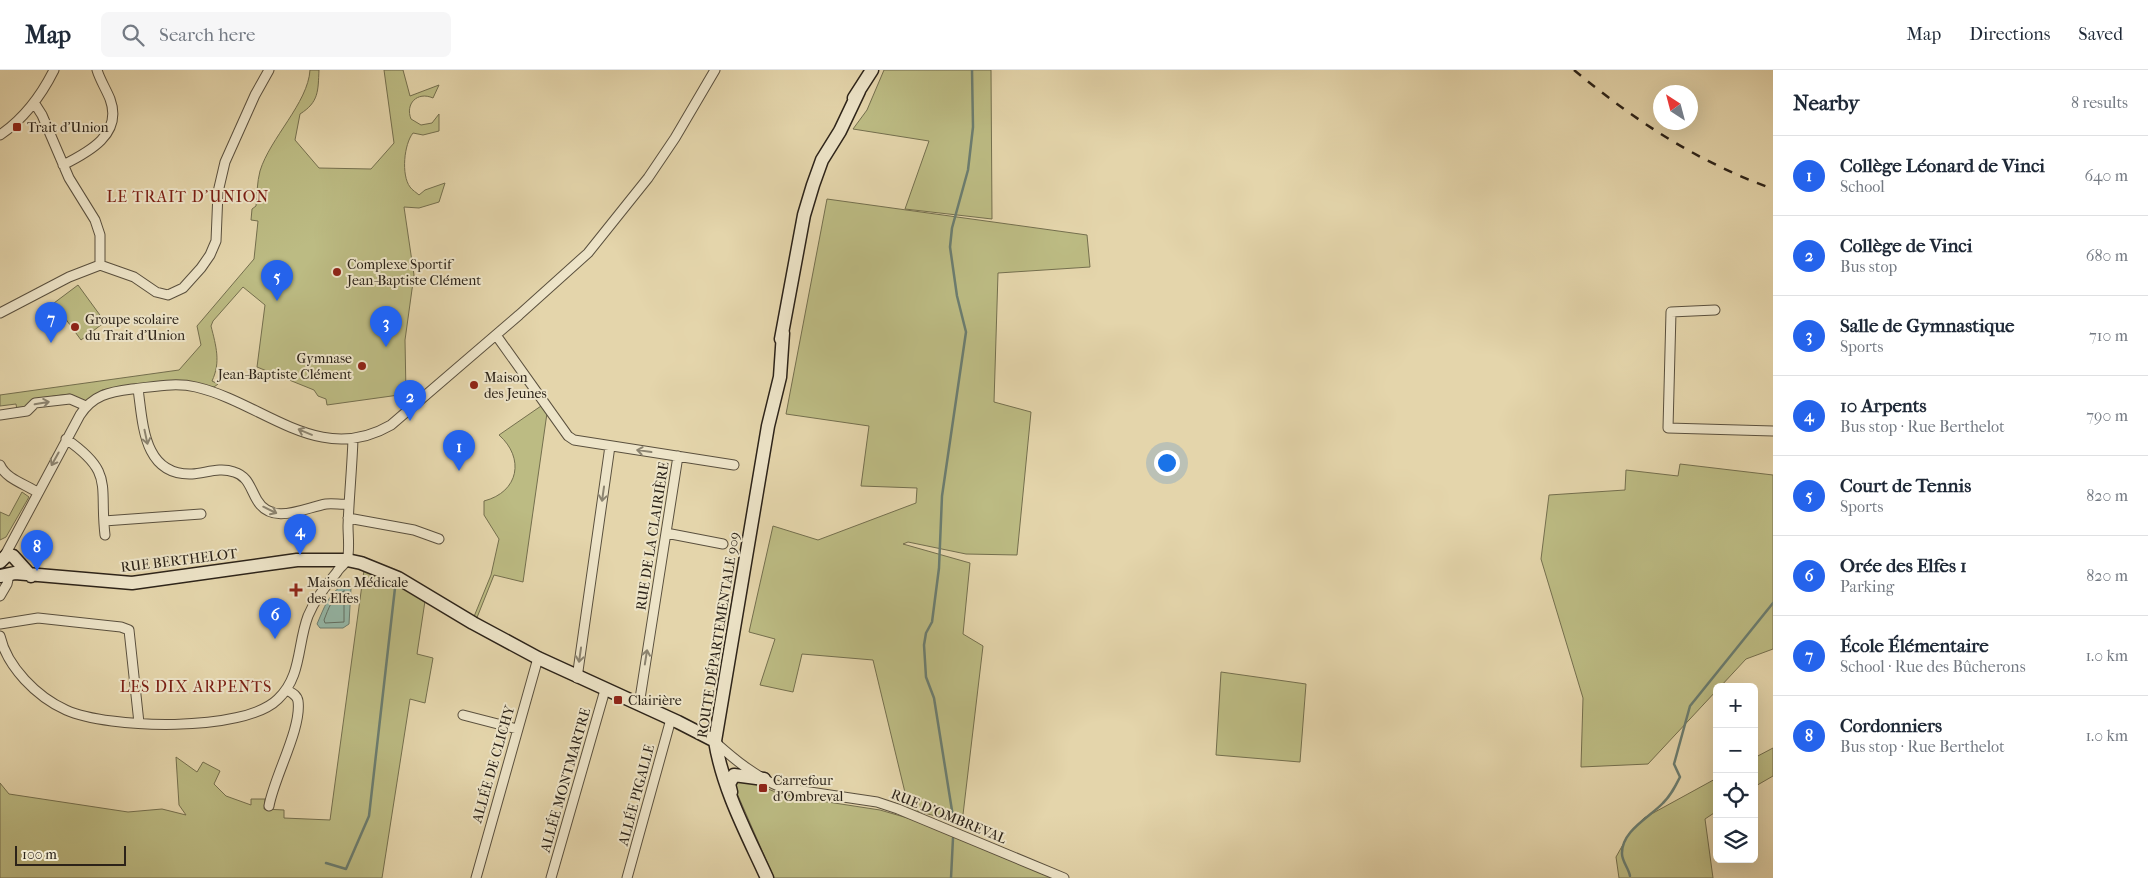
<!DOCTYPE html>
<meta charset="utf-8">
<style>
:root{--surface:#fff;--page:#f6f6f7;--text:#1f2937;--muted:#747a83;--line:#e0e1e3;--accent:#2563eb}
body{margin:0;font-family:"IM FELL French Canon",serif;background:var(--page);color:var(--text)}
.controls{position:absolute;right:15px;bottom:15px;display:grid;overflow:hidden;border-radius:8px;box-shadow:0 5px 20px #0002}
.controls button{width:45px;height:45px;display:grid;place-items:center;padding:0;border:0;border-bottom:1px solid var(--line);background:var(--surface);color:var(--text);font:25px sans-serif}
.compass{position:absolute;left:1653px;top:15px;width:45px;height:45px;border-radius:50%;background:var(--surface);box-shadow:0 5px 20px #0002;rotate:324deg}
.scale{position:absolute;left:15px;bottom:12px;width:111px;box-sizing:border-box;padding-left:5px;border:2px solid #2c2319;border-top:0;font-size:14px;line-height:18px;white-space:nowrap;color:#2c2319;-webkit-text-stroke:4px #ede4c8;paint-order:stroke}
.you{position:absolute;left:1166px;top:392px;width:18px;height:18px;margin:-12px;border:4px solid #fff;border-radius:50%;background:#1a73e8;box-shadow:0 0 0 8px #1a73e833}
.badge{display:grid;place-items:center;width:32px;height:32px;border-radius:50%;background:var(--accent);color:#fff;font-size:16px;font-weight:700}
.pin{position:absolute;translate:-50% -41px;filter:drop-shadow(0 1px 2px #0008)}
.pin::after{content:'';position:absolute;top:26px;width:18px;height:15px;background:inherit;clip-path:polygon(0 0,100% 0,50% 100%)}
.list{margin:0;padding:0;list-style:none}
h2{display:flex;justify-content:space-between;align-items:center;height:65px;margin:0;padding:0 20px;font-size:21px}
h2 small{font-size:16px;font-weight:400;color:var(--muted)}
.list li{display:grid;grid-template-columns:32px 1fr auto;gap:15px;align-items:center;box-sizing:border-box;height:80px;padding:0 20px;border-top:1px solid var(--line)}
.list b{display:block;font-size:19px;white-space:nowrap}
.list p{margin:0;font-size:16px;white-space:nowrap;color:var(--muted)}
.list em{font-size:16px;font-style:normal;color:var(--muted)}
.icon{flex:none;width:28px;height:28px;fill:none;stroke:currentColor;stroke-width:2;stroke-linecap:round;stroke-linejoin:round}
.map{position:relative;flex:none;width:1773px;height:808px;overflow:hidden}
header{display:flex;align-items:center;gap:30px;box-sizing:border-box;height:70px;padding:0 25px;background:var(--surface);border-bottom:1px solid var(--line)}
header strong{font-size:24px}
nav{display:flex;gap:28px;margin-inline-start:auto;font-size:18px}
.search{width:350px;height:45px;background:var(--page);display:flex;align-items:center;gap:12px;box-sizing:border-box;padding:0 18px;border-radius:8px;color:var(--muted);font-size:19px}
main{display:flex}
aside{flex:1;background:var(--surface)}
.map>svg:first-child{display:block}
.green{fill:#bcbb83;stroke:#746f4e}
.water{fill:#95b9aa;stroke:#6b7d70}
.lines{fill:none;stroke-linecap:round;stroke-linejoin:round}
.shore{stroke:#606e62;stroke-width:1}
.stream{stroke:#6b7d70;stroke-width:2.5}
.street-casing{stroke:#5a503e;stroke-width:11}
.secondary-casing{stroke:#2c2319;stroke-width:15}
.street{stroke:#ede4c8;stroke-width:9}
.secondary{stroke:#ede4c8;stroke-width:12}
.rail{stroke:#2c2319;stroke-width:2.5;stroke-dasharray:9 9;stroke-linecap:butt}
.oneway{stroke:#8c8470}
.poi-dot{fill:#8f2418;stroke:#ede4c8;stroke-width:2}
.labels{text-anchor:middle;stroke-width:4;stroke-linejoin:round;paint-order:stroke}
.poi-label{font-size:14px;fill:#2c2319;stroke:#ede4c8;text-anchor:start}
.street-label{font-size:14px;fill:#2c2319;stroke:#ede4c8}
.quarter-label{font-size:16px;letter-spacing:1px;fill:#7a1f14;stroke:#ede4c8}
</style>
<header>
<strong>Map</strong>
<div class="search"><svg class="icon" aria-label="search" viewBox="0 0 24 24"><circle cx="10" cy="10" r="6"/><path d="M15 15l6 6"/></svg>Search here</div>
<nav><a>Map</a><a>Directions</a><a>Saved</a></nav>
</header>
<main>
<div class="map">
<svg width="1773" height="808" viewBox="0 0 1773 808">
<rect width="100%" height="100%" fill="#e4d5ab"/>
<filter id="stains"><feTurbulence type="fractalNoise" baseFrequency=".004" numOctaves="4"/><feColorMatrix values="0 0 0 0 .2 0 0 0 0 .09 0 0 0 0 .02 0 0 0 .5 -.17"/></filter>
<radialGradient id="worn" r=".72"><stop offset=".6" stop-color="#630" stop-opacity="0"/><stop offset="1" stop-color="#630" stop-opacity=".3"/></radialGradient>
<path class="green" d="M310 0H319C318 21 319 32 300 44L295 70 319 98 371 99 394 73 384 0H403L410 26 439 15 433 28C417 21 405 34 411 49L421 55 432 53 439 44V61L423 65 413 63C404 74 401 105 410 117 412 120 417 123 419 125L425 120 445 113 439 132 419 138 404 137 414 205 405 270 406 324 327 335 326 329 318 326 314 320 257 297 265 235 243 217 213 251 211 256C216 276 221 292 212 311L218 314 214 317 167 312 102 320 87 332 70 324 33 329 25 339 17 340 16 334 0 336V325L179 300 201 275 197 256 254 189 258 151 251 150 252 139 256 136C257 125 257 112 260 101 270 68 308 33 310 0Z
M884 0H991L992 149 905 139 929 71 853 59 867 40Z
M827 129 1087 165 1090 197 998 203 994 332 1031 342 1017 485 966 484 908 472 903 474 970 493 963 564 983 576 962 753 909 739 873 590 802 584 793 622 760 615 775 569 749 562 773 456 818 470 916 433 917 418 861 416 869 356 786 344Z
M78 215 105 252 81 270 54 233Z
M541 336 547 343 523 512 494 505 476 550 473 549 491 505 499 469 484 445V431C519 422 525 388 499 365Z
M1680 394 1773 405V579L1746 589 1720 617H1717V620L1648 694 1581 697 1583 628 1541 489 1549 425 1625 420 1626 400 1678 406Z
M22 422 29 427 6 467 0 470V442L9 446Z
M364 500 388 510 425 531 417 584 433 588 425 633 410 629 382 808H0V713L9 724 128 742 162 739 186 745 179 735 176 687 197 702 203 692 220 701 214 714 226 726 251 735V729H265L264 739 284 740V748L330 750Z
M1221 602 1306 614 1300 692 1216 685Z
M1773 678V706L1754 717V688Z
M742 708 773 721 795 727 880 740 911 749 1053 808H774L733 714Z
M1717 708V741L1705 749 1713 808H1619L1616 787 1630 762 1644 748Z"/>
<path class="water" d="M345 514 351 518 349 554 343 558H320L317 554C324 538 329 522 345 514Z"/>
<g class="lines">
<path class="shore" d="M344 521V552L325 553 324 550C328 540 333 524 344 521Z"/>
<path class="stream" d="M954 753 934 628 926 607 924 575 926 563 932 552 939 498 942 426 966 262 957 226 950 177 952 158 968 100 973 57 972 0
M326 793 346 799 369 746 395 518
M1630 806C1629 799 1622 791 1622 784 1621 761 1650 747 1663 733 1671 725 1675 717 1680 707L1674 694 1690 636 1773 533
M951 808 953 768"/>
<defs>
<path id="street" d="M35 34 42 45 69 108 95 150 100 165V195
M0 65C25 48 41 26 54 0
M63 95C89 82 123 64 110 29 106 19 100 10 97 0
M100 195 134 207 156 222 168 225 183 218 201 198 210 185 216 171 218 122 225 92 255 25 269 0
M1715 240 1671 242 1668 358 1773 361
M0 243 69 207 100 195
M496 265 568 366 574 370 734 395
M138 319C143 353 143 406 192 404 206 403 220 397 234 402 248 406 250 418 257 430 272 456 304 438 326 434 334 433 341 435 349 434
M0 345 27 341 35 333 70 329 86 336
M66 369C115 403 99 415 105 465
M0 395C6 409 25 414 37 422
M348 448 414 460 439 469
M104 451 201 444
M666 463 723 474
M4 487 80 345C93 325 109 322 132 319 153 317 175 312 196 317 264 333 319 397 391 355L519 245 588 183 648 108 675 68 715 0
M0 526 7 514 9 505
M0 554 38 548 121 557 129 560 139 653
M0 566C7 597 37 627 66 640 108 659 244 663 278 629 302 606 297 575 308 546 315 529 326 516 337 502 339 498 345 494 347 490 350 482 348 465 348 456 349 427 352 398 353 369
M577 608 610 376
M639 635 678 386
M463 645 517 659
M715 672C735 690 757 708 783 718L877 732 898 739 1064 808
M269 736C274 707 302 658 298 631 297 625 292 623 287 620
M476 808 538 588
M551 808 605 620
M627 808 671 649"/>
<path id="secondary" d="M854 28 872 0
M781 269 804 145 813 115 822 90 840 61 859 21
M0 492 7 485 13 486 31 506
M0 506 15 503 132 513 297 490H347L361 493 398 508 473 553 538 588 678 652 715 671
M731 722 729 714 734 705 764 709
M767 808C747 764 723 720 715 671L768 356 780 307 783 263"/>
</defs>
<use href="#street" class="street-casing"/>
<use href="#secondary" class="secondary-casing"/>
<use href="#street" class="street"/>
<use href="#secondary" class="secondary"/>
<path class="rail" d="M1574 0C1635 51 1698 92 1773 119"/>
</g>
<defs><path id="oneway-shaft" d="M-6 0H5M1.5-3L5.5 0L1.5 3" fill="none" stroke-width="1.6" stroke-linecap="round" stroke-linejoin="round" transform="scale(1.25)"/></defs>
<g class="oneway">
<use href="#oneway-shaft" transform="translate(42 333) rotate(-10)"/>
<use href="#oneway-shaft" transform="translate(305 362) rotate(-157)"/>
<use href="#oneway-shaft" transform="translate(146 367) rotate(78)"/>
<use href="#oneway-shaft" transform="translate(644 381) rotate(-172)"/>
<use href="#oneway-shaft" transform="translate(55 389) rotate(119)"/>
<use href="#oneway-shaft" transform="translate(603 424) rotate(98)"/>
<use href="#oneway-shaft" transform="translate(270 440) rotate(26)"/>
<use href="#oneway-shaft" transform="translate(580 585) rotate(98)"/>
<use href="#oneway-shaft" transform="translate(646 587) rotate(-81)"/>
</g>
<g class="poi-dot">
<rect x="12" y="52" width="10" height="10" rx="2.5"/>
<circle cx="337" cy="202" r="5"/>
<circle cx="75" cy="257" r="5"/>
<circle cx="362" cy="296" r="5"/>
<circle cx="474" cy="315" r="5"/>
<path d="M293.5 512.5h5v5h5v5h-5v5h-5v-5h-5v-5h5z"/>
<rect x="613" y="625" width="10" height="10" rx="2.5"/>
<rect x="758" y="713" width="10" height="10" rx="2.5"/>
</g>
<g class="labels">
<g class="poi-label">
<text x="27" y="62">Trait d'Union</text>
<text x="347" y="199">Complexe Sportif<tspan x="347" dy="16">Jean-Baptiste Clément</tspan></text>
<text x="85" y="254">Groupe scolaire<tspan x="85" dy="16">du Trait d'Union</tspan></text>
<text x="352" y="293" text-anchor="end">Gymnase<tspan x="352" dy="16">Jean-Baptiste Clément</tspan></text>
<text x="484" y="312">Maison<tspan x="484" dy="16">des Jeunes</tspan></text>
<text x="307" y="517">Maison Médicale<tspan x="307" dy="16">des Elfes</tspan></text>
<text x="628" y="635">Clairière</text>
<text x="773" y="715">Carrefour<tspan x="773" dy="16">d'Ombreval</tspan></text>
</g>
<g class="street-label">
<text transform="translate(652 466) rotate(-81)" y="5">RUE DE LA CLAIRIÈRE</text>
<text transform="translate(179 490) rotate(-7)" y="5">RUE BERTHELOT</text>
<text transform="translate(718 565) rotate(-81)" y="5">ROUTE DÉPARTEMENTALE 909</text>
<text transform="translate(493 694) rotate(-74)" y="5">ALLÉE DE CLICHY</text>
<text transform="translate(565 710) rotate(-74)" y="5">ALLÉE MONTMARTRE</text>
<text transform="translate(636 725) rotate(-75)" y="5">ALLÉE PIGALLE</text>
<text transform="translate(949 746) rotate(22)" y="5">RUE D'OMBREVAL</text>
</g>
<g class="quarter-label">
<text x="188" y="132">LE TRAIT D'UNION</text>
<text x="196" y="622">LES DIX ARPENTS</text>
</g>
</g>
<rect width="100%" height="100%" filter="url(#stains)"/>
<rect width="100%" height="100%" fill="url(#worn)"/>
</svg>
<div class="controls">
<button>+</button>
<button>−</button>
<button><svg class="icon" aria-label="locate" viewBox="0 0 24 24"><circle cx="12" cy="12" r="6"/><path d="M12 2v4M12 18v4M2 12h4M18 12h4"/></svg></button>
<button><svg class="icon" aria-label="layers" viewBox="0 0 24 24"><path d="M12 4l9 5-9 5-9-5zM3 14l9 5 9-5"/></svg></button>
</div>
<svg class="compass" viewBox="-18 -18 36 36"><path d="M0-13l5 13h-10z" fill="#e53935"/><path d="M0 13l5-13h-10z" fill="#747a83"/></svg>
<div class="scale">100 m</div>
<div class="you"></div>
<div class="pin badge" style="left:459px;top:401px">1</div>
<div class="pin badge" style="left:410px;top:351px">2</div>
<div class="pin badge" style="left:386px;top:277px">3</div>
<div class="pin badge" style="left:300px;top:485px">4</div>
<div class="pin badge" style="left:277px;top:231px">5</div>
<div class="pin badge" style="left:275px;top:569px">6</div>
<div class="pin badge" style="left:51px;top:273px">7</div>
<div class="pin badge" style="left:37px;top:501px">8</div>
</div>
<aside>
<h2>Nearby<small>8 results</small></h2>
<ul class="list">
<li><span class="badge">1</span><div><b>Collège Léonard de Vinci</b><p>School</p></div><em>640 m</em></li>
<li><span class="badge">2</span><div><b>Collège de Vinci</b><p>Bus stop</p></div><em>680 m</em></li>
<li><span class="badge">3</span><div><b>Salle de Gymnastique</b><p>Sports</p></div><em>710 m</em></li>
<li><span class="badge">4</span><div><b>10 Arpents</b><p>Bus stop · Rue Berthelot</p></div><em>790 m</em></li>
<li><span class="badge">5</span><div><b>Court de Tennis</b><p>Sports</p></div><em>820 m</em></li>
<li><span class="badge">6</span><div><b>Orée des Elfes 1</b><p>Parking</p></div><em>820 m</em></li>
<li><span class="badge">7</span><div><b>École Élémentaire</b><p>School · Rue des Bûcherons</p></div><em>1.0 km</em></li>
<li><span class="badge">8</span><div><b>Cordonniers</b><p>Bus stop · Rue Berthelot</p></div><em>1.0 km</em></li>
</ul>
</aside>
</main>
